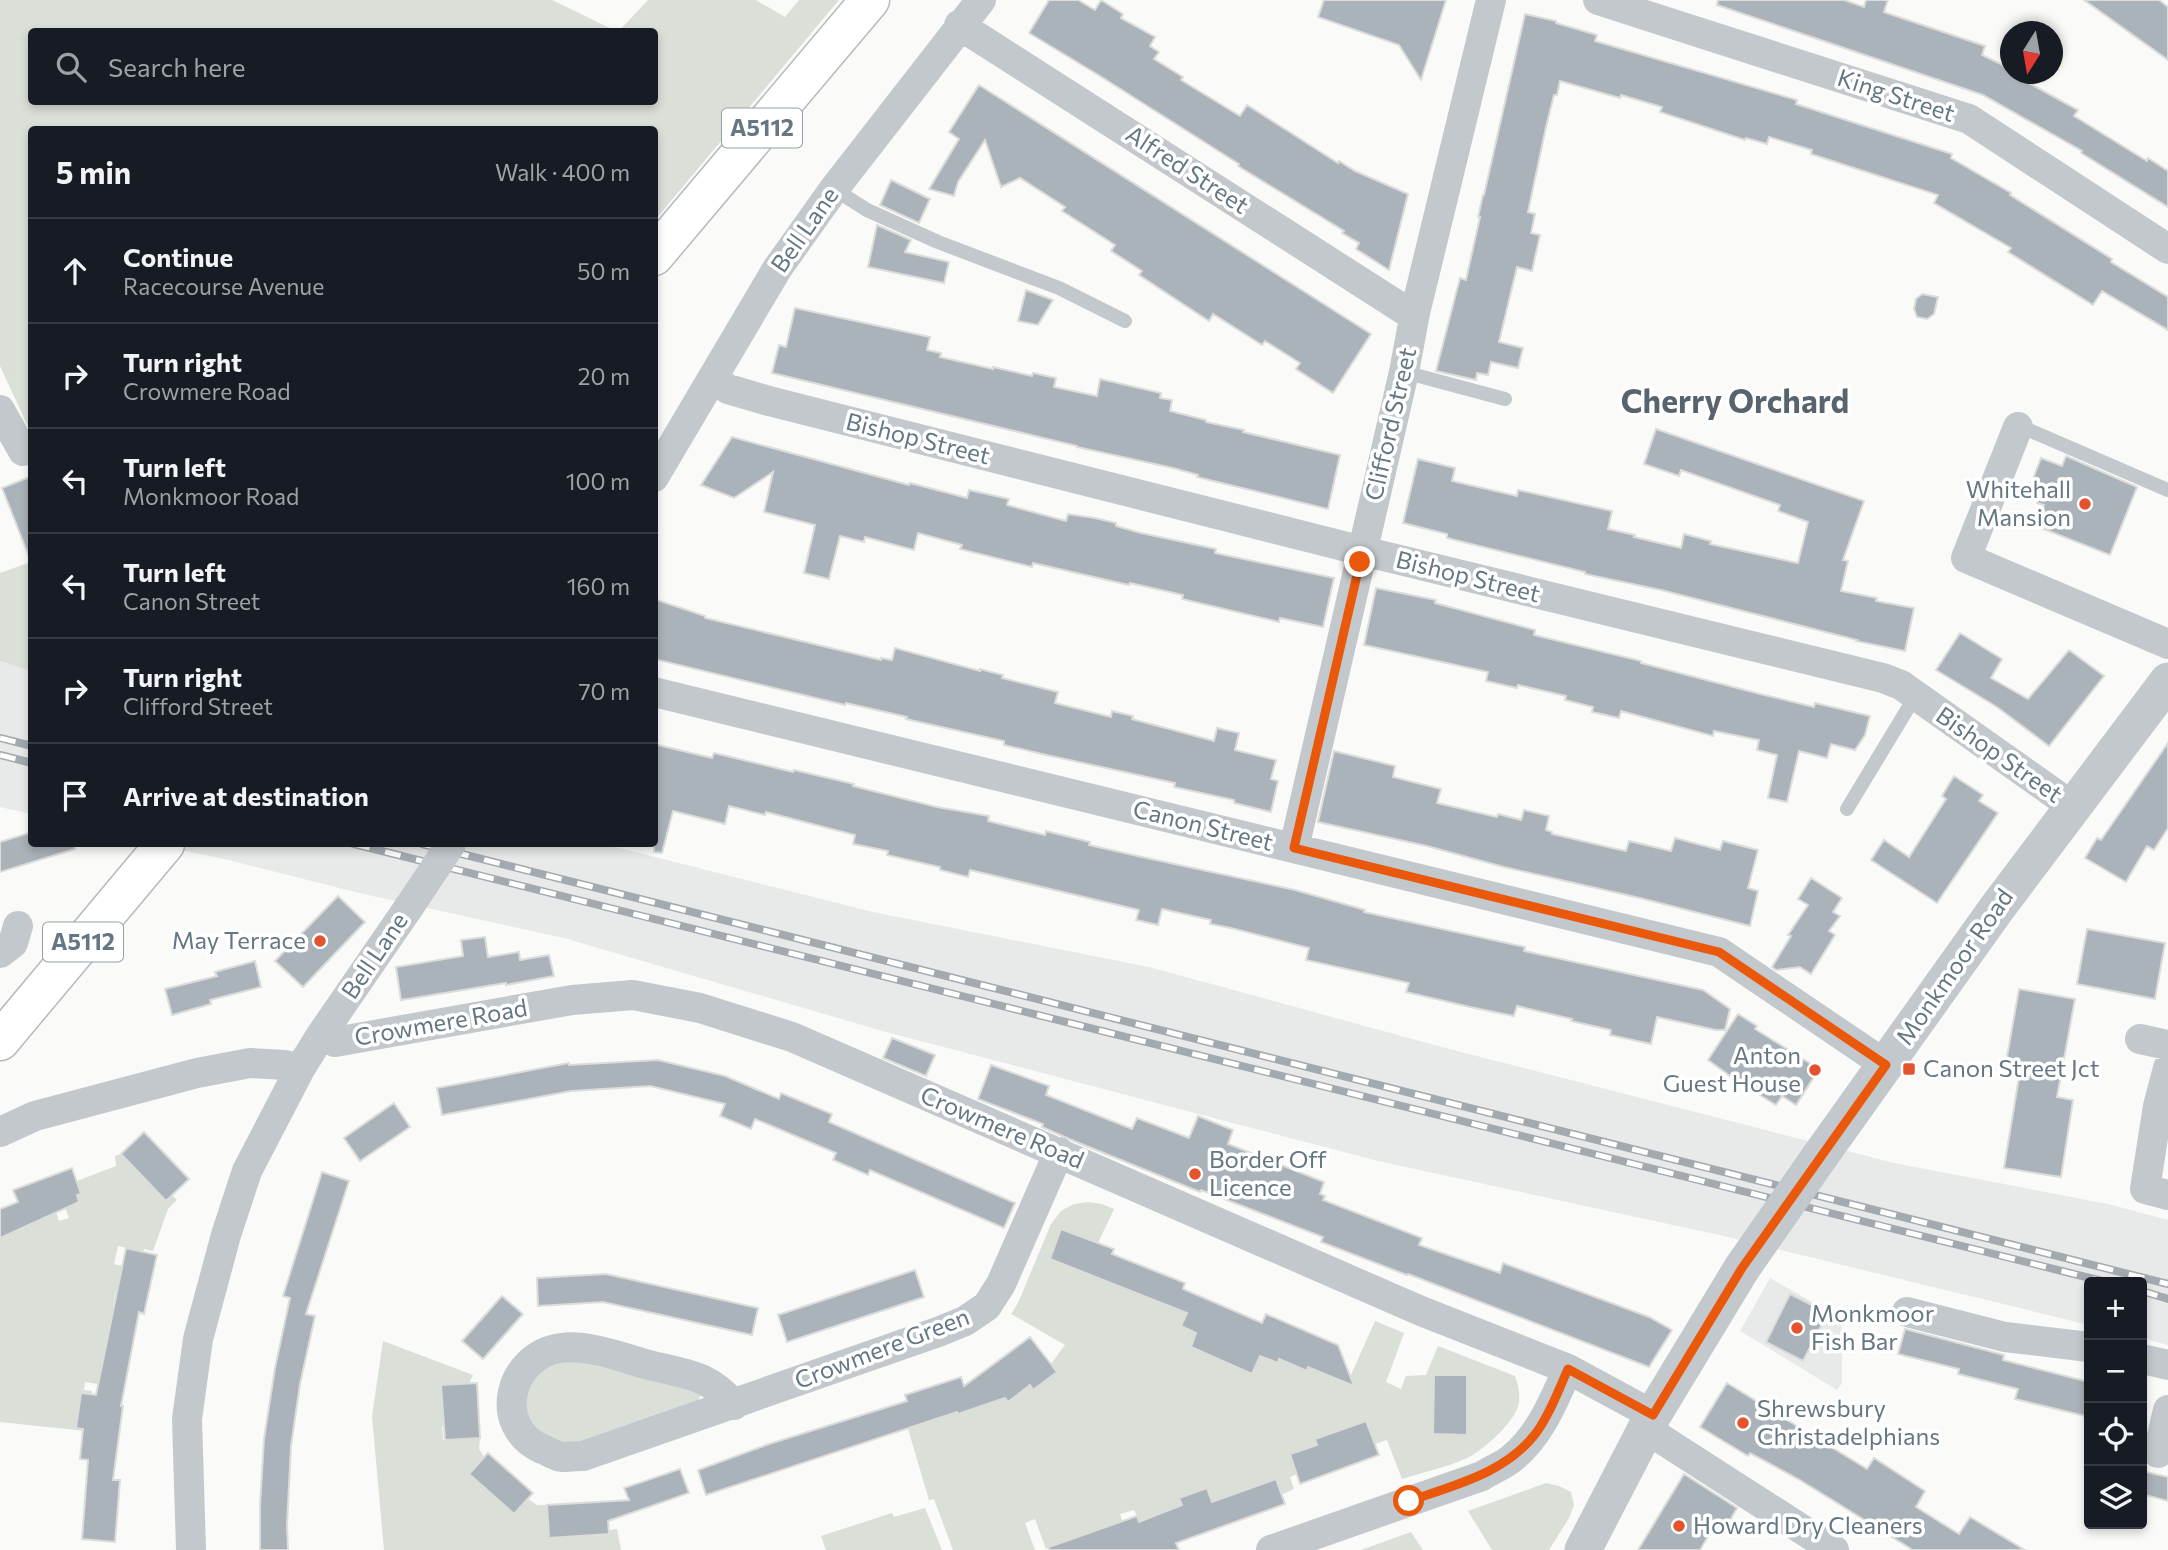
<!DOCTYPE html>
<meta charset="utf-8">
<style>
:root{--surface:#171b24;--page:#242831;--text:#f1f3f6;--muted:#9ea1a6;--line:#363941}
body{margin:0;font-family:Commissioner,sans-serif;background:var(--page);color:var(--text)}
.controls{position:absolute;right:21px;bottom:21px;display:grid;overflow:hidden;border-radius:7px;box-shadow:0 4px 10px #0003}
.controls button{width:63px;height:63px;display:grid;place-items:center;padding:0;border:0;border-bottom:2px solid var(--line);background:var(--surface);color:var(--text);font:35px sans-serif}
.compass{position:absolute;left:2000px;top:21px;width:63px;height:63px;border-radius:50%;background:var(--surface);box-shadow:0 4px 10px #0003;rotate:191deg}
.stop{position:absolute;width:21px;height:21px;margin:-16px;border:5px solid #ea580c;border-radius:50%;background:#fff}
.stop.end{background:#ea580c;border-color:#fff;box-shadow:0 2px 7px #0008}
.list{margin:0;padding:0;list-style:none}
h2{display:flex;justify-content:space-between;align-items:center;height:91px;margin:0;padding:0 28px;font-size:30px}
h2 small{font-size:23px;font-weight:400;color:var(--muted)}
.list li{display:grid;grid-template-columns:46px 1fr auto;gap:21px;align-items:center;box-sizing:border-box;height:105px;padding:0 28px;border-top:2px solid var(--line)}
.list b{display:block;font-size:26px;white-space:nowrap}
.list p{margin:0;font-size:23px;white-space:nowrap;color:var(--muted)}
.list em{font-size:23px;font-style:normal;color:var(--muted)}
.icon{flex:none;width:38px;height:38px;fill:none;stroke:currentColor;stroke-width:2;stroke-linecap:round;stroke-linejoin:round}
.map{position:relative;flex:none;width:2168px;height:1550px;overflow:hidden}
.search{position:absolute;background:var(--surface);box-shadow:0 4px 10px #0003;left:28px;top:28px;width:630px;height:77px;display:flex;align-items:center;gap:18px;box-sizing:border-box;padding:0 24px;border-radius:7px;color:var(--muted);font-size:26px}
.panel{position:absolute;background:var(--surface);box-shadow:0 4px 10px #0003;left:28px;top:126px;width:630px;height:721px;border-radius:7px}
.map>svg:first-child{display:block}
.built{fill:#e8e9e9}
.green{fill:#dadfd7;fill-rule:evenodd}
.building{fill:#aab3b9;stroke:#dcdcda;stroke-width:2}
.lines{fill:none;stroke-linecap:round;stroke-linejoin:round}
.primary-casing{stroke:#b5babe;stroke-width:41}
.service{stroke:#c3c8cc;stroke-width:14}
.minor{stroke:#c3c8cc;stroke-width:30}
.tertiary{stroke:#c3c8cc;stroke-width:37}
.primary{stroke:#fff;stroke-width:38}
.rail-casing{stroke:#a2aab0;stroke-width:8}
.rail{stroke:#fff;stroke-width:5;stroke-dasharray:16;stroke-linecap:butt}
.minor-bridge{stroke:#c3c8cc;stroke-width:30}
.tertiary-bridge{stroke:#c3c8cc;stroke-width:37}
.route{stroke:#ea580c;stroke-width:9}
.poi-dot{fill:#e5532d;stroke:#fff;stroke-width:2.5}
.labels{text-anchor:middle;stroke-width:7;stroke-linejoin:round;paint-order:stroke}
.shield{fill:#fff;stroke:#93a0a8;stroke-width:2}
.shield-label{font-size:23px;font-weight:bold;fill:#657783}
.street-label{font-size:24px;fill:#657783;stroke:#fff}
.poi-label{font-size:24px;fill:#657783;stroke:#fff;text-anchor:start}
.district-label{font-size:32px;font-weight:bold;fill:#57646e;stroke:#fff}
</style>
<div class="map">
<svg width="2168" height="1550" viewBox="0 0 2168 1550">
<rect width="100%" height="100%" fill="#fafaf8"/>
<path class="built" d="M0 661 31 671V814L0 807Z
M152 844H603L873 912 1149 967 1438 1046 1894 1163 2108 1204 2168 1220V1345L2142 1338V1282H2089V1325L1719 1235 1378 1161 886 1032 564 938 359 893 228 860Z
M1770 1278 1842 1319V1383L1837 1390 1740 1331Z"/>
<path class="green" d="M0 0H552L616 31 32 32V102H654V32L619 31 648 0H756L785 17 799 0H839L655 220 654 130H32L31 433 0 366Z
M31 562H32L31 671 0 661V573Z
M121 1154 144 1177 159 1188 156 1192 165 1201 172 1195 177 1200 168 1209 153 1251 144 1249 143 1252 118 1246 114 1264 127 1267 122 1291 116 1290 113 1306 134 1311 131 1327 110 1324 98 1384 85 1382 84 1390 92 1391 88 1416 95 1432 0 1422V1238L24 1228 22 1224 53 1203 59 1221 69 1218 65 1207 79 1202 77 1195 81 1193 77 1181 116 1166 115 1156Z
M1088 1202 1102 1204 1114 1209 1098 1243 1062 1229 1050 1259 1074 1269 1077 1260 1106 1281 1178 1310 1187 1290 1195 1294 1181 1326 1196 1333 1191 1347 1250 1352 1277 1363 1283 1351 1307 1370 1310 1362 1328 1376 1347 1384 1375 1321 1404 1333 1386 1382 1401 1389 1406 1376 1426 1375 1438 1346 1515 1376C1518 1383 1520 1393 1519 1402 1517 1420 1485 1449 1469 1457 1448 1467 1424 1472 1402 1479L1387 1440 1375 1444 1366 1421 1316 1439 1317 1444 1290 1454 1297 1474 1290 1477 1294 1489 1281 1495 1276 1479 1212 1502 1207 1488 1179 1498 1189 1527 1172 1531 1164 1512 1139 1521 1134 1510 1120 1514 1122 1521 1046 1549 1035 1519 1025 1523 1035 1550H953L934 1499 929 1500 908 1429 931 1421 930 1416 1030 1385 1034 1390 1048 1379 1051 1364 1065 1345 1011 1314 1018 1303 1051 1224 1061 1211 1074 1204ZM1434 1375H1467V1435L1433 1434Z
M383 1341 473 1375 451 1426H442L443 1440 480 1438 479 1449 484 1457 469 1474 514 1514 528 1499 537 1505H547L549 1538 567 1537V1532L592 1530V1536L609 1535V1530L617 1529 621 1550H384L372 1416Z
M572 1360 694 1388 700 1396 699 1402 589 1446 539 1441 524 1412 529 1383 548 1367Z
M1546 1483 1559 1486 1571 1492 1574 1505 1569 1518 1549 1550H1492L1468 1511Z
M925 1508 942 1550H826L821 1536 892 1513 894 1517Z
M1411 1532 1423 1550H1361Z"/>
<path class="building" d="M1049 0H1078L1095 10 1101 0 1123 14 1121 18 1155 37 1150 46 1159 52 1154 59 1183 77 1181 80 1240 116 1247 105 1338 163 1339 161 1355 171 1408 194 1389 270 1356 249 1359 243 1342 233 1344 231 1238 166 1239 164 1100 76 1029 33Z
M1324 0H1446L1421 80 1399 45 1318 17Z
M1718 0H1844L1864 7 1866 0H1888L1884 12 1985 46 1982 55 2011 69V74H2019L2029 79 2027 82 2078 110 2074 116 2147 161 2148 158 2168 171V207L2081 153 2082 151 1983 95 1717 5Z
M2084 0H2159L2168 7V60Z
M1525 14 1556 21V23L1597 35 1595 41 1797 100 1796 104 1952 154 1951 158 2011 193 2010 195 2112 259 2111 262 2168 297V330L2102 291 2093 305 2008 252 2011 248 1934 203 1938 195 1811 154 1812 150 1769 137 1767 144 1746 138 1745 140 1660 112 1662 107 1621 95 1620 98 1560 81 1557 95H1554L1546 127 1528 212 1535 214 1531 233 1540 235 1532 271 1517 267 1499 342 1523 348 1518 368 1491 362 1488 375 1477 373 1476 380 1436 371 1460 278 1466 280 1480 217H1478L1483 195H1484Z
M979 85 1371 334 1333 393 1296 369 1300 363 1265 341 1262 345 1213 314 1209 321 1139 275 1142 271 1111 251 1115 245 1062 211 1065 207 1020 178 1001 187 985 140 958 182 954 196 929 189 959 139 949 132Z
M891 180 930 199 919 223 880 205Z
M877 225 911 240 905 252 949 262 944 283 868 267Z
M1026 290 1053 300 1038 325 1018 321Z
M1922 294 1938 297 1934 314 1927 319 1917 317 1914 309 1916 299Z
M795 308 930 337 927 350 941 353 940 357 993 369V367L1032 376 1033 373 1056 378 1054 387 1097 396 1100 379 1161 393 1160 398 1172 400 1170 411 1206 420V422L1244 430 1243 432 1340 455 1328 509 1197 477 1198 475 1173 468 1077 447V446L772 373 779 345 786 347Z
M1656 429 1864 501 1843 560 1848 561 1841 591 1877 598 1876 601 1914 608 1905 651 1856 641 1857 640 1661 590 1585 574V572L1447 538V534L1403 523 1418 459 1455 468 1452 481 1517 496 1518 490 1612 511 1608 529 1635 535 1634 537 1681 548 1684 534 1711 541 1710 544 1798 563 1808 522 1778 511 1780 505 1681 470 1679 476 1644 464Z
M732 437 909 485 910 483 967 498 969 490 1009 499 1007 505 1066 521 1068 514 1095 518 1116 523V526L1141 533 1216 549 1215 553 1334 578 1323 627 1280 618 1279 622 1216 607 1182 599 1183 595 1130 583 1129 585 1033 563 1032 567 960 549 962 545 918 533 914 550 865 537 864 542 840 536 829 579 804 573 815 525 764 512 773 472 734 498 701 485Z
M2066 456 2137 487 2110 555 2036 526 2044 505 2037 503 2043 488 2031 484 2041 458 2062 466Z
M32 476V559H30L2 488Z
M1376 588 1436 600 1435 603 1535 630 1534 635 1641 661V663L1760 694 1814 707 1815 703 1870 716 1865 735 1855 750 1831 744 1827 758 1799 751 1787 802 1768 798 1777 755 1757 750 1759 740 1714 731 1713 736 1621 711 1619 718 1592 712 1593 707 1565 700 1566 696 1518 685 1517 688 1486 681 1488 672 1364 645Z
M654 599 705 616V618L881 660V658L892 660 895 648 980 671V669L1003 675 1002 678 1058 692 1055 703 1111 717 1112 711 1133 716 1132 719 1214 741 1217 728 1239 733 1235 750 1276 760 1271 779 1278 781 1271 812 1234 803V800L1174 787 1175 783 1042 754 1004 745V741L906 719 907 717 846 703 845 705 654 659Z
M1960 633 2002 659 1991 678 2028 699 2069 650 2104 676 2049 746 1997 707 1936 670Z
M2168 743V828L2154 850 2147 846 2126 882 2085 858 2097 838 2101 840Z
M654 744 712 758 714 753 793 772 794 770 854 784 853 786 937 807 989 816 988 821 1045 835 1046 831 1090 842 1089 845 1142 857 1295 890 1365 910 1364 912 1525 947 1524 951 1703 990 1730 1009 1725 1030H1716L1657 1017 1651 1044 1610 1035 1611 1030 1571 1021 1572 1019 1517 1006 1514 1016 1470 1007 1406 992 1409 983 1306 960 1309 948 1231 928 1210 924 1211 920 1162 909 1158 925 1136 920 1139 910 970 870 968 877 940 870V867L887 855 888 851 853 844 855 835 851 834 766 812 765 815 729 806 725 824 673 811 662 853 654 852Z
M1334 751 1395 766 1393 777 1441 789 1437 803 1497 817 1498 814 1521 820 1524 810 1549 816 1546 830 1552 832V834L1612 848 1626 851 1629 841 1671 851 1675 838 1720 850 1723 841 1758 850 1748 888 1758 891 1750 926 1640 898 1504 867 1427 846 1318 822Z
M1954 776 1983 795 1979 801 1998 813 1937 903 1871 860 1884 840 1909 857 1946 799 1942 796Z
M32 832V844H74L75 849 0 872V842Z
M1811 878 1842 898 1833 912 1840 916 1829 931 1835 935 1811 974 1800 967 1776 970 1772 967 1791 936 1788 935 1808 905 1798 899Z
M338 896 365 922 303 987 275 961Z
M2087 929 2165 943 2155 999 2077 984Z
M485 937 488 957 519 952 520 960 549 955 554 976 506 985V983L401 1000 396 967 463 956 461 940Z
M255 961 261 987 210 1000 211 1004 172 1015 165 989 217 976 215 972Z
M2019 989 2075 999 2057 1097 2073 1100 2061 1177 2004 1168 2020 1071 2005 1068Z
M1738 1014 1757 1026 1755 1029 1819 1069 1796 1105 1782 1096 1776 1105 1737 1081 1708 1060Z
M892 1038 935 1055 926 1076 883 1058Z
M658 1060 725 1076 779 1099 781 1093 832 1114 829 1122 1015 1203 1004 1228 870 1170 868 1175 833 1160 836 1153 755 1119 751 1129 720 1116 725 1104 650 1086 571 1091 442 1115 437 1088 569 1063V1065Z
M991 1065 1049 1086 1046 1095 1132 1129 1137 1118 1189 1138 1198 1116 1233 1130 1228 1144 1324 1182 1320 1194 1325 1196 1323 1200 1422 1238 1419 1245 1500 1273 1503 1263 1649 1317 1672 1330 1649 1367 1408 1274 1407 1275 1321 1242 1323 1237 1201 1190 1200 1192 1074 1141 1042 1127 1043 1124 978 1099Z
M394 1103 410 1127 360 1161 344 1138Z
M144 1132 189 1179 166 1201 121 1154Z
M72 1168 81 1194 77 1195 79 1202 0 1238V1209L18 1202 13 1190Z
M322 1172 349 1181 306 1314 315 1316 300 1384 291 1446 287 1525 288 1550H260V1506L264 1439 275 1368 290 1298 283 1296Z
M1061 1229 1114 1249 1112 1254 1185 1283 1183 1289 1262 1323 1266 1314 1338 1345 1354 1386 1308 1367 1307 1371 1279 1359 1278 1363 1260 1356 1252 1374 1191 1347 1196 1333 1181 1326 1187 1313 1050 1259Z
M126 1248 157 1255 144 1314 139 1312 121 1406H123L113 1480H120L115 1542 82 1539 88 1460 80 1459 83 1429 76 1428 81 1393 96 1395Z
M915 1270 924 1297 787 1342 778 1315Z
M606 1274 758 1308 752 1335 603 1302 538 1306 537 1278Z
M1790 1294 1828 1313 1803 1361 1766 1342Z
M502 1296 523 1314 483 1359 462 1341Z
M1905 1329 2004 1355 2003 1360 2089 1382V1417L2015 1399 2018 1389 1958 1374 1959 1369 1898 1354Z
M1030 1337 1057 1372 1033 1390 1030 1385 1008 1402 1005 1398 958 1414 957 1412 706 1495 698 1470 769 1444 907 1401 905 1395 961 1377 964 1386Z
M1434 1375H1467V1435L1433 1434Z
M477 1383 480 1438 445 1440 441 1385Z
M1727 1383 1867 1469 1874 1458 1925 1491 1916 1507 1959 1534 1970 1517 2025 1550H1913L1800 1480 1750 1453 1748 1456 1700 1427Z
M1366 1421 1379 1455 1300 1484 1290 1454 1317 1445 1315 1439Z
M488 1453 533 1493 514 1514 469 1474Z
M680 1469 689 1493 608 1521 609 1534 549 1538 547 1505 629 1500 624 1488Z
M2142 1471 2168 1477V1501L2142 1494Z
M1684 1474 1737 1508 1724 1531 1715 1525 1700 1550H1638Z
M1276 1479 1285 1504 1176 1543 1179 1550H1049V1547L1137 1516 1139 1522 1182 1505 1179 1498 1207 1488 1212 1502Z"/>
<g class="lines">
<defs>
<path id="primary" d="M654 256 870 0
M0 1041 165 844"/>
</defs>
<use href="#primary" class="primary-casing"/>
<path class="service" d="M834 189 867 210 938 242 1059 288 1125 321
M1404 372 1505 399
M2018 427 2031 431 2168 490
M1847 809 1916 695"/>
<path class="minor" d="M1598 0 1969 119 2168 249
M959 25 1403 309 1415 313
M712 379 728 389 769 401 1363 551 1883 678 1901 685 2072 806
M0 410 23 451
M2018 427 1966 558 2168 644
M654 477 777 269 834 189 981 0
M654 692 1719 952 1886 1065
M1294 848 1404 372 1415 313 1491 0
M0 953 13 943 18 926
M321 1035 335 1042 572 1000 633 995 700 1008 792 1037 1421 1311 1568 1369 1653 1415
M2140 1039 2168 1045
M2168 1068 2158 1106 2145 1189 2168 1195
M0 1132 35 1116 197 1073 250 1063 285 1065 300 1069
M1907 1312 2005 1337 2089 1347
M2142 1359 2168 1365
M734 1405C708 1374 686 1374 649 1365 624 1358 587 1344 561 1348 509 1355 491 1426 542 1449 548 1451 555 1456 562 1457 568 1457 576 1456 583 1456L938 1332 965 1321 987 1306 1001 1284 1059 1152
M1646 1429 1834 1550
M2158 1453 2168 1410
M191 1550 187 1419 198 1339 226 1235 247 1171 300 1069 321 1035 409 907
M1271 1550 1482 1476C1491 1470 1502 1466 1511 1459 1540 1436 1553 1402 1568 1369"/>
<path class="tertiary" d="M1818 1159 1997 908 2168 681
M1583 1550 1653 1415 1742 1268"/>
<use href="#primary" class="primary"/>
<defs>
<path id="rail" d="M0 738 32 746
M0 755 32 763
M354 844 2106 1282
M422 844 2168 1284
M2142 1291 2168 1299"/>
</defs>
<use href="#rail" class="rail-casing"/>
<use href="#rail" class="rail"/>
<path class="minor-bridge" d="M409 907 451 844"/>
<path class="tertiary-bridge" d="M1742 1268 1818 1159"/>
</g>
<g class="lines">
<path class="route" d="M1360 562 1294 848 1719 952 1886 1065 1742 1268 1653 1415 1568 1369C1558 1391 1550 1414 1536 1433 1506 1473 1455 1485 1409 1501"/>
</g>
<g class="poi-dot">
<circle cx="2085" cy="504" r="7"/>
<circle cx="320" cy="941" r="7"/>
<rect x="1902" y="1062" width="14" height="14" rx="3.5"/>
<circle cx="1815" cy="1070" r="7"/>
<circle cx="1195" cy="1174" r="7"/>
<circle cx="1797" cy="1328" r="7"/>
<circle cx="1743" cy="1423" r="7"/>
<circle cx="1679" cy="1526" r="7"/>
</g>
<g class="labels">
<g class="shield">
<rect x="722" y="108.5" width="80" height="39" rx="5"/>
<rect x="43" y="922.5" width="80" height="39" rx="5"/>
</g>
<g class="shield-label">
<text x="762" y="136">A5112</text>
<text x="83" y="950">A5112</text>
</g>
<g class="street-label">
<text transform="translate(1896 96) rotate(18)" y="8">King Street</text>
<text transform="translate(1187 170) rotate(33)" y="8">Alfred Street</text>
<text transform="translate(805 230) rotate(-55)" y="8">Bell Lane</text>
<text transform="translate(1391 424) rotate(-77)" y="8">Clifford Street</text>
<text transform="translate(918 439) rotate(14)" y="8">Bishop Street</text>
<text transform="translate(1468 577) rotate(14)" y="8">Bishop Street</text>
<text transform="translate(1999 755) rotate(35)" y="8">Bishop Street</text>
<text transform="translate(1203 826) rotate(14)" y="8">Canon Street</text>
<text transform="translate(375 956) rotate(-56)" y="8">Bell Lane</text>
<text transform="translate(1955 967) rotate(-55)" y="8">Monkmoor Road</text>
<text transform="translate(441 1023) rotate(-10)" y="8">Crowmere Road</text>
<text transform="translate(1002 1128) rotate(23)" y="8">Crowmere Road</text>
<text transform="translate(882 1349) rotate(-21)" y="8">Crowmere Green</text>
</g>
<g class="poi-label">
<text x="2071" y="498" text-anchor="end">Whitehall<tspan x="2071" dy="28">Mansion</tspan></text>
<text x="306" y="949" text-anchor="end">May Terrace</text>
<text x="1801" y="1064" text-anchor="end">Anton<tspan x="1801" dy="28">Guest House</tspan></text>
<text x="1923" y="1077">Canon Street Jct</text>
<text x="1209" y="1168">Border Off<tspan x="1209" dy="28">Licence</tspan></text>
<text x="1811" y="1322">Monkmoor<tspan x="1811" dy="28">Fish Bar</tspan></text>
<text x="1757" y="1417">Shrewsbury<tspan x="1757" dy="28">Christadelphians</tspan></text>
<text x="1693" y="1534">Howard Dry Cleaners</text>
</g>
<g class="district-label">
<text x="1735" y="413">Cherry Orchard</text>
</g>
</g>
</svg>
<div class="controls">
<button>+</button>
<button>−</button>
<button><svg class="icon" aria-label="locate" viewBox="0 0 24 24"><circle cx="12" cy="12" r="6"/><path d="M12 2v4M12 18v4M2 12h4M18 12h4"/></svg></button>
<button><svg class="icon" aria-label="layers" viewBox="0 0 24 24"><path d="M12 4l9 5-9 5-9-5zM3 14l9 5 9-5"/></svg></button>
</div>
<svg class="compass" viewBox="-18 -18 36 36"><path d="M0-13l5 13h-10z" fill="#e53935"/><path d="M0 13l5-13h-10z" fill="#9ea1a6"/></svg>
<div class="stop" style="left:1409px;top:1501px"></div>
<div class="stop end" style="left:1360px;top:562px"></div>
<div class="search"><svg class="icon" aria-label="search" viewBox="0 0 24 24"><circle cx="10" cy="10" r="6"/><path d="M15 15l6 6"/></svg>Search here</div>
<section class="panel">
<h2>5 min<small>Walk · 400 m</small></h2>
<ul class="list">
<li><svg class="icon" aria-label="ahead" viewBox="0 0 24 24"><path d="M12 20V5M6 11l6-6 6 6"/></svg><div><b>Continue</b><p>Racecourse Avenue</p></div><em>50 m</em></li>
<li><svg class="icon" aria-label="right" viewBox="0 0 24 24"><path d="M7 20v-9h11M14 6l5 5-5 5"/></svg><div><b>Turn right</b><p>Crowmere Road</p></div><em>20 m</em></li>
<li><svg class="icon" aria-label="left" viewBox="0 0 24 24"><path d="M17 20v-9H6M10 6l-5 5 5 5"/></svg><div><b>Turn left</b><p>Monkmoor Road</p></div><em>100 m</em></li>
<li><svg class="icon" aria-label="left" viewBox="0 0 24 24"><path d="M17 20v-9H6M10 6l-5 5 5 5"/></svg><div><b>Turn left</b><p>Canon Street</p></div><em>160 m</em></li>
<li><svg class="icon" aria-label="right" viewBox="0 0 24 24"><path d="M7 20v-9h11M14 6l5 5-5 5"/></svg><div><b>Turn right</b><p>Clifford Street</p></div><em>70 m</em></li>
<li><svg class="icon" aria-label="arrive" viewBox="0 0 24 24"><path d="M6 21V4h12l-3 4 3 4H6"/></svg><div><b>Arrive at destination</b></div></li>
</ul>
</section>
</div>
